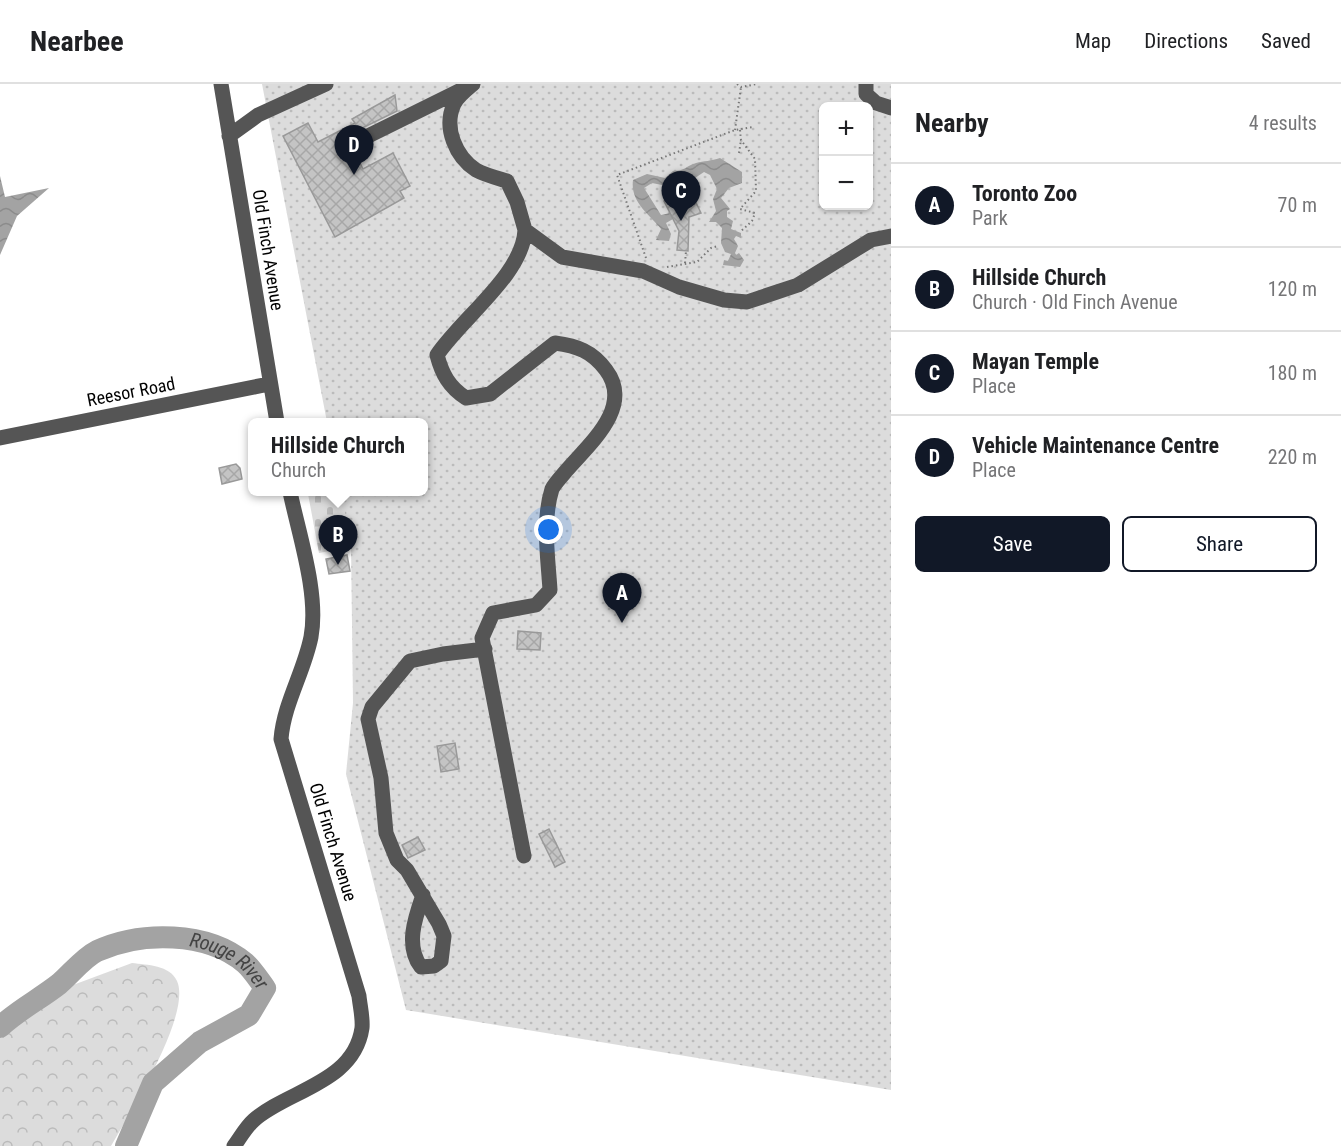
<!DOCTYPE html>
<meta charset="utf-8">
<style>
:root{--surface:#fff;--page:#f2f2f2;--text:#202124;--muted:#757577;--line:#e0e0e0;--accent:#111827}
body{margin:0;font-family:"Roboto Condensed",sans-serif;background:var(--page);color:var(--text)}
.controls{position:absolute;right:18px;top:18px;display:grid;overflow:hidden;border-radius:9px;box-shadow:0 2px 4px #0004}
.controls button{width:54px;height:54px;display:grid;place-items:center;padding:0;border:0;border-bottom:2px solid var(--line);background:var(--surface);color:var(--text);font:30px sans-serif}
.you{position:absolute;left:549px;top:446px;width:21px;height:21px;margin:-15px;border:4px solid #fff;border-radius:50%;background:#1a73e8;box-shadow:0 0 0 9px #1a73e833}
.badge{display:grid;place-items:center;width:39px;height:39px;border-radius:50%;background:var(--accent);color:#fff;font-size:20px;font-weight:700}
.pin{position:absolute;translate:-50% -50px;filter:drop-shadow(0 2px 3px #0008)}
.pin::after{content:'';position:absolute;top:32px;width:21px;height:18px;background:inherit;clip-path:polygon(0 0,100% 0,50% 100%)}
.popup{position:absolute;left:248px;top:334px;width:180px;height:78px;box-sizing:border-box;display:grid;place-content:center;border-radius:9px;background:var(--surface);filter:drop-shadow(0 2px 4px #0005);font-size:20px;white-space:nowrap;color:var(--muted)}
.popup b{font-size:22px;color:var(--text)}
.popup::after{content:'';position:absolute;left:50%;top:100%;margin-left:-12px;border:12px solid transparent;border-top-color:var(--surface)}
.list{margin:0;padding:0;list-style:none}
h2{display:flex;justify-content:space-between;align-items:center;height:78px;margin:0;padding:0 24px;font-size:26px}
h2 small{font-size:20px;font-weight:400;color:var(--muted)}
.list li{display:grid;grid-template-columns:39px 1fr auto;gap:18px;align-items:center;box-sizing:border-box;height:84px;padding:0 24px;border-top:2px solid var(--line)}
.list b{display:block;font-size:22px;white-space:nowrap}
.list p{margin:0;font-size:20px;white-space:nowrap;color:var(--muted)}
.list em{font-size:20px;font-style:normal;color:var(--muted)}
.actions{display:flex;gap:12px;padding:18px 24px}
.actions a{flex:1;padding:14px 0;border:2px solid var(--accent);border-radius:9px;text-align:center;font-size:21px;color:var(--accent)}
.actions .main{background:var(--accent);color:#fff}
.map{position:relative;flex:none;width:891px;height:1062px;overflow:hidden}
header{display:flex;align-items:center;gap:36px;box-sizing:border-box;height:84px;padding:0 30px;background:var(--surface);border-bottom:2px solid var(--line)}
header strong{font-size:28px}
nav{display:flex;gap:33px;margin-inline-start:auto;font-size:21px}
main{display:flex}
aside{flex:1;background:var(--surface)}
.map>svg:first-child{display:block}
.forest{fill:url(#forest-crowns)}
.cemetery{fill:url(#cemetery-stones)}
.park{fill:url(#park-dots);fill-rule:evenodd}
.water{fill:url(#water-waves)}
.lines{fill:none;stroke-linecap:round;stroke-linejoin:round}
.river{stroke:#a3a3a3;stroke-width:22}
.building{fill:url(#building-cross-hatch);stroke:#999;stroke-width:1.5}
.path{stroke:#777;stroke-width:2;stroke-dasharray:1.5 3;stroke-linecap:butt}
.minor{stroke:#555;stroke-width:15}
.labels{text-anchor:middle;stroke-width:5;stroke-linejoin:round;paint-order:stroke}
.street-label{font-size:18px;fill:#000;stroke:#fff}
.water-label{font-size:20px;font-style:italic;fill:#444;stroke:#fff}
</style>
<header>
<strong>Nearbee</strong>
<nav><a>Map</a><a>Directions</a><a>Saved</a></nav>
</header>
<main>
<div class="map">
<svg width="891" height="1062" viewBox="0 0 891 1062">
<defs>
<pattern id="forest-crowns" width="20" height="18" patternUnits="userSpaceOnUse" patternTransform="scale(1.5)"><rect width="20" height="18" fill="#dcdcdc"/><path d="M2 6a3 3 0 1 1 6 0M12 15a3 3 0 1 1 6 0" fill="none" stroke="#bbb"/></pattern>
<pattern id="cemetery-stones" width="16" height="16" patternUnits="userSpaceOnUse" patternTransform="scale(1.5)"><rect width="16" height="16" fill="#dcdcdc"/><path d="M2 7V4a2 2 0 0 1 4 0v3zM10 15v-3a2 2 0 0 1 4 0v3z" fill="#bbb"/></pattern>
<pattern id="park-dots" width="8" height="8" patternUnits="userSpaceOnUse" patternTransform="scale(1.5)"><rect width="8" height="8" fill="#dcdcdc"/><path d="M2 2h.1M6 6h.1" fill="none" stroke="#bbb" stroke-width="1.8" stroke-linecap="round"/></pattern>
<pattern id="water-waves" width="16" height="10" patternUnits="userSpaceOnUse" patternTransform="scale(1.5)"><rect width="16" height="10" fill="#a3a3a3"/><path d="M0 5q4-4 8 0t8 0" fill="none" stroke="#8b8b8b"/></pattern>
<pattern id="building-cross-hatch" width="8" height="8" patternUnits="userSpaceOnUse" patternTransform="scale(1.5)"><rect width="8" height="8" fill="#c4c4c4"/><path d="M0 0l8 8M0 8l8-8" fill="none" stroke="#a7a7a7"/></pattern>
</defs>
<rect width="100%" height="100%" fill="#fff"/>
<path class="forest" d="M132 879C147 881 170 881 177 897 192 930 129 1031 111 1062H0V945L73 901Z"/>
<path class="cemetery" d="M318 408H371L381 457 319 469 308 410Z"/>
<path class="park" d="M262 0H891V1006L406 926 346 690 353 619 351 460 341 408H424V338H327ZM824 22H868V122H824Z"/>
<path class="water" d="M720 74 742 88V99L729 104 721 114 730 125 727 127V133L733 137 731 145 741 149V154L736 152 734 155 738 162 735 169 736 171 739 169 744 176 740 183 723 181 724 176 728 177 731 170 725 168 721 159 722 144 716 138H709L716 127 713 115 717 105 710 91 704 88 692 96 678 93 667 102 652 99 644 104 661 131 670 129 673 135 666 139 671 150 669 157 656 156 661 145C649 130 630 118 633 96L647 90 665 94 673 87C685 87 686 82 696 79 704 77 711 77 720 74Z
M0 92 5 113 49 104 17 132 0 171Z"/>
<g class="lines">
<path class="river" id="s1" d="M0 943C18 926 40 915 59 900 71 890 83 874 97 867 141 847 207 847 245 879 252 885 259 896 265 904L249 931 200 958 153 999 126 1062"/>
</g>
<path class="building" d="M395 11 397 27 356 47 349 57 363 85 393 69 410 102 400 107 404 114 335 153 283 52 308 39 318 58 355 39 352 35Z
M689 104 701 129 689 133 688 167 677 166 679 147 664 117Z
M236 380 240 384 242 395 222 400 219 384Z
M347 471 350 487 329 490 326 475Z
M518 547 541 549 540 566 517 565Z
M455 659 459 685 441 688 437 662Z
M549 745 565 778 555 783 539 750Z
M418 753 425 766 408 774 402 761Z"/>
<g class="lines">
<path class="path" d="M737 0 741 3 757 0
M735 46 741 3
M740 46 741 56 755 75 756 107 740 125 755 129 752 137 740 148
M739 69 741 56
M646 174 617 91 735 46 753 43
M685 179 686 167
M667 183 697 178 711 164 718 162"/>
<path class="minor" d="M221 0 277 338
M473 0C467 5 457 13 454 20 443 44 456 73 476 86 485 91 497 94 507 97L517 118 525 146 562 173 643 187 679 203 724 216 747 218 798 201 871 156 891 152
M866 0V10L876 19 891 24
M229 52 258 31 326 0
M360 56 461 6
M0 354 269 300
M524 772 482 554 493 529 536 521 550 506C548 473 542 437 552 405 555 399 562 392 566 387 589 360 634 323 606 286 592 267 577 262 555 259L490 310 466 314C449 303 442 290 437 271 462 234 523 190 525 146
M423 811C415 834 405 862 421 883L434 882 441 877 444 852 439 840 407 786 397 776 386 749 381 694 368 635 372 623 410 577 443 570 485 565
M234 1062C240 1054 246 1043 254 1036 288 1006 354 999 362 944 363 934 360 922 359 912L281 655C284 619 304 588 311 553 319 510 299 451 290 408"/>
</g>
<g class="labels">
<g class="street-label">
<text transform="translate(268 166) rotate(81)" y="6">Old Finch Avenue</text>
<text transform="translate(131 308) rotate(-11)" y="6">Reesor Road</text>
<text transform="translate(333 758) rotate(73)" y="6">Old Finch Avenue</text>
</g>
<g class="water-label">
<text dy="7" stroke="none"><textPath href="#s1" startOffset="264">Rouge River</textPath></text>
</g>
</g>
</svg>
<div class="controls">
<button>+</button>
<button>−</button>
</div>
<div class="you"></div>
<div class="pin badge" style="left:622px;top:539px">A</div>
<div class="pin badge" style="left:338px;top:481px">B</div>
<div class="popup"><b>Hillside Church</b>Church</div>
<div class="pin badge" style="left:681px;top:137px">C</div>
<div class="pin badge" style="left:354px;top:91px">D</div>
</div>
<aside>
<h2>Nearby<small>4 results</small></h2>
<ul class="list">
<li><span class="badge">A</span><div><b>Toronto Zoo</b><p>Park</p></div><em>70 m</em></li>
<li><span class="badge">B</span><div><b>Hillside Church</b><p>Church · Old Finch Avenue</p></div><em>120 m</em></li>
<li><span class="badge">C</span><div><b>Mayan Temple</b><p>Place</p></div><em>180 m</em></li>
<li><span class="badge">D</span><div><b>Vehicle Maintenance Centre</b><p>Place</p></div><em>220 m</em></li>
</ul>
<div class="actions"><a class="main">Save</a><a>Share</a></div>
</aside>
</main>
